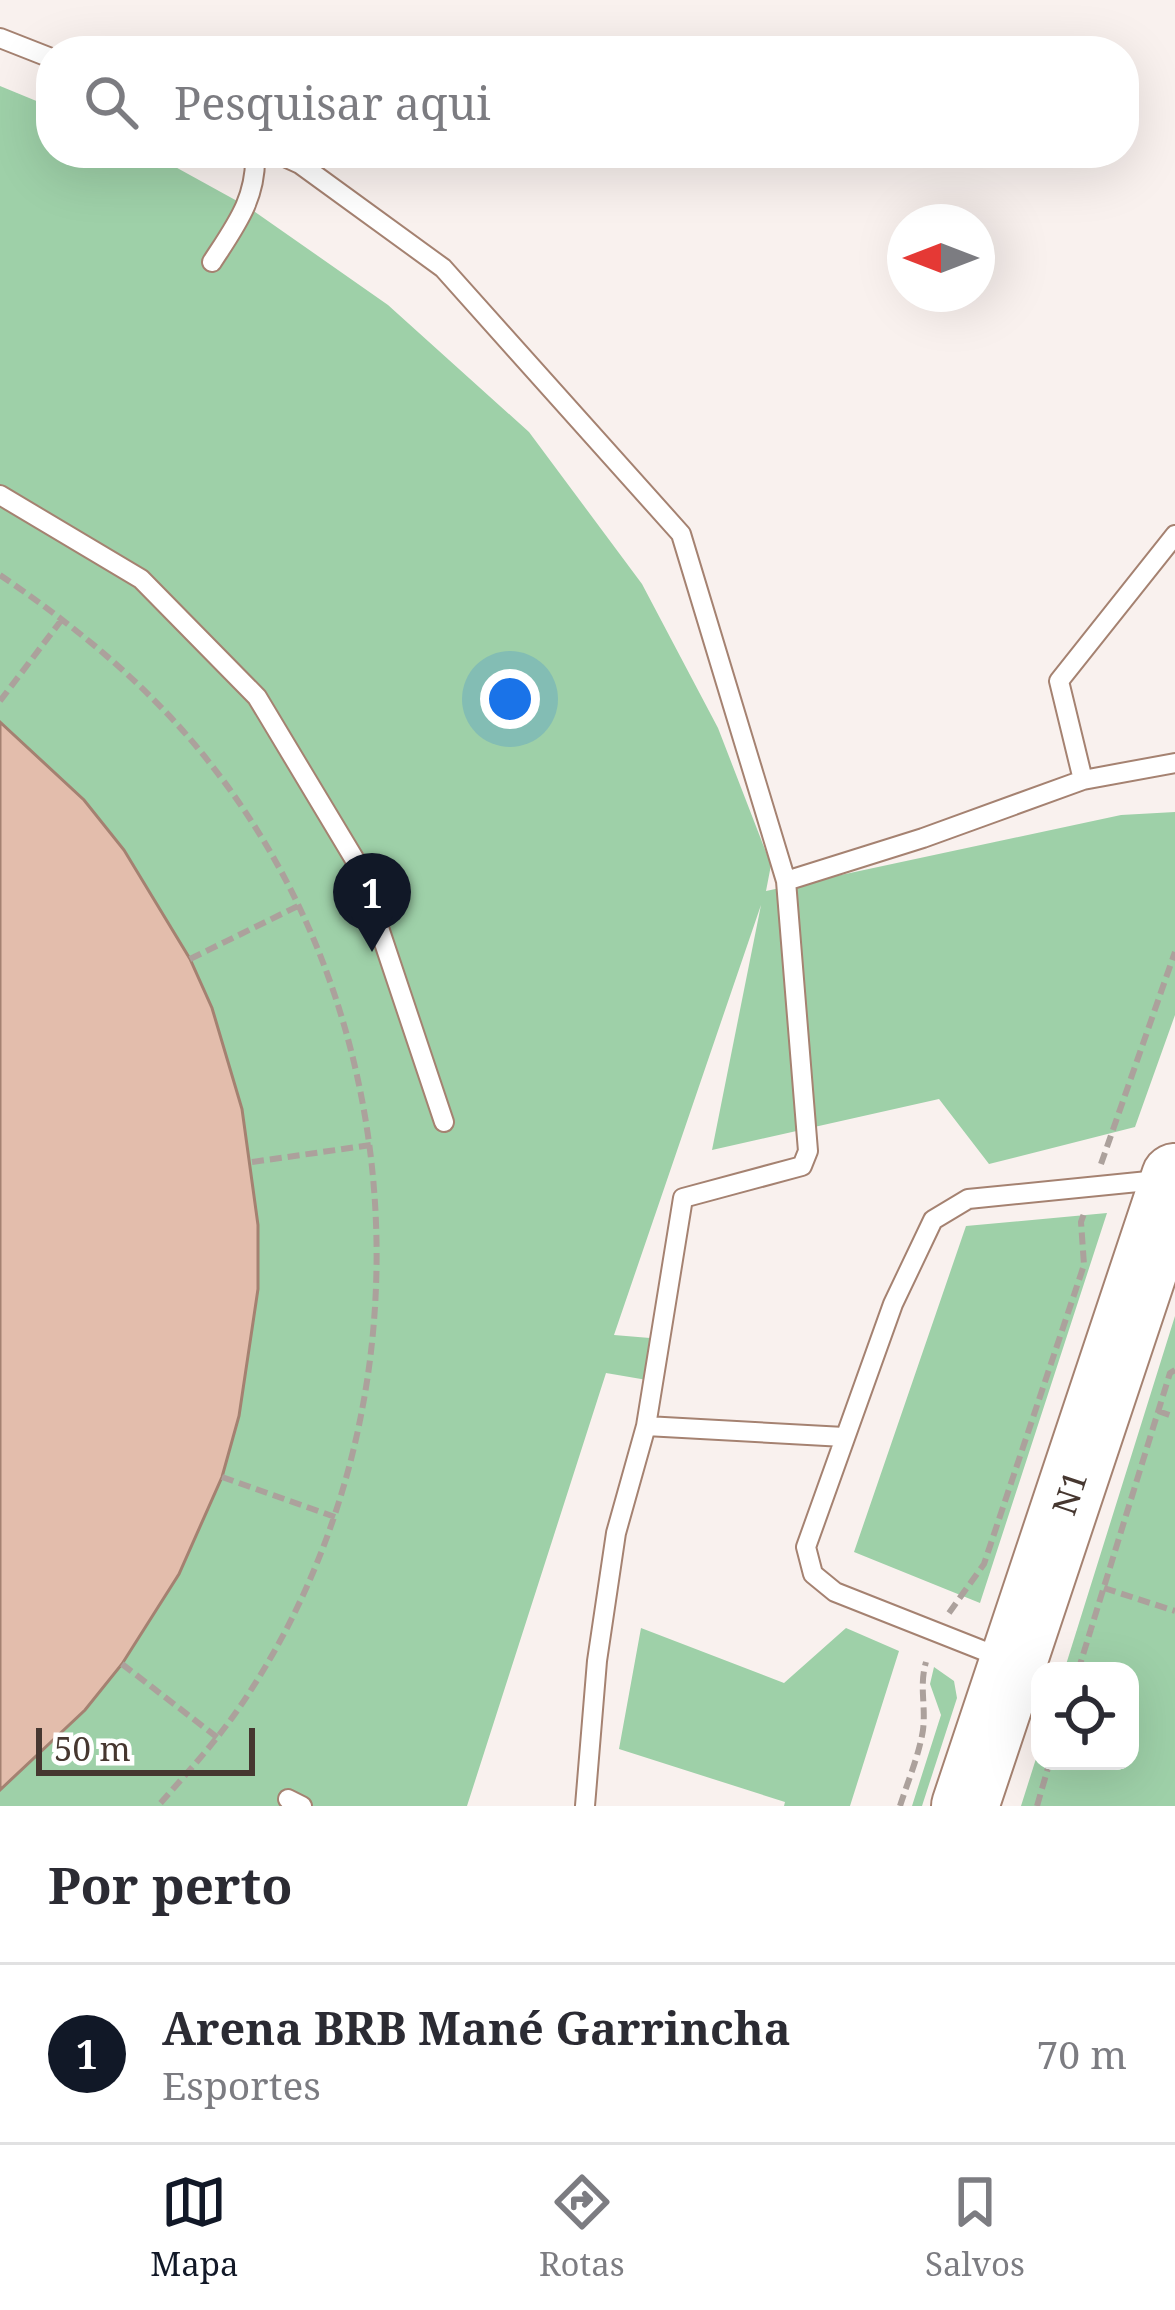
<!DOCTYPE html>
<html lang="pt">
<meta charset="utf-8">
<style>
:root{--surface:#fff;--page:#f2f2f3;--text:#2b2b33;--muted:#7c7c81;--line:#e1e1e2;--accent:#111827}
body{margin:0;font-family:"Noto Serif",serif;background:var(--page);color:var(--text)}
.controls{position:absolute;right:36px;bottom:36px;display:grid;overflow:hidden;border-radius:24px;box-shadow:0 12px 48px #0002}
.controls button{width:108px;height:108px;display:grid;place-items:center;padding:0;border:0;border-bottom:3px solid var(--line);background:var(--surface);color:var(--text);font:60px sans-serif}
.compass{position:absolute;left:887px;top:204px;width:108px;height:108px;border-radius:50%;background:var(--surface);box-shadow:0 12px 48px #0002;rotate:270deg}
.scale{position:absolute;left:36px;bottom:30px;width:219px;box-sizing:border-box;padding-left:12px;border:6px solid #463730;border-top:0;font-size:33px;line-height:42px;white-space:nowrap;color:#463730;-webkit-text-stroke:9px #fff;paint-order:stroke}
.you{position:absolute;left:510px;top:699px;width:42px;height:42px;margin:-30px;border:9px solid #fff;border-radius:50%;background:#1a73e8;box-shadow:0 0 0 18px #1a73e833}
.badge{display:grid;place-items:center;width:78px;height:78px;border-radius:50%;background:var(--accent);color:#fff;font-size:39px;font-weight:700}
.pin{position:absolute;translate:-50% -99px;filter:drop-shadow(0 3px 6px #0008)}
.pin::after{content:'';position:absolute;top:63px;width:42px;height:36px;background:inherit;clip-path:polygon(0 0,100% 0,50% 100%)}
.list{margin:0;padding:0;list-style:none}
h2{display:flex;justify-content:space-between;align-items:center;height:156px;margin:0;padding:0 48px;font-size:51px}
h2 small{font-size:39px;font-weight:400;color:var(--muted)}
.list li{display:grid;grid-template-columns:78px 1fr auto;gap:36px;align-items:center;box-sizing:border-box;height:180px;padding:0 48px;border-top:3px solid var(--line)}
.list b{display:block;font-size:45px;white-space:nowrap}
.list p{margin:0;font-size:39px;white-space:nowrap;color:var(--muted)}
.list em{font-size:39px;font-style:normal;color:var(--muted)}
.icon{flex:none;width:66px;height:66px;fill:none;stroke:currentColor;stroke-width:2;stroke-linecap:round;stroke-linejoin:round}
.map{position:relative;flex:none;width:1175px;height:1806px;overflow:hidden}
.search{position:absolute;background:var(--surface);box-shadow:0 12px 48px #0002;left:36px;right:36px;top:36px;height:132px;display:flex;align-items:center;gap:30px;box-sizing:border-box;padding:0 42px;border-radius:48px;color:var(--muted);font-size:45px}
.sheet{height:336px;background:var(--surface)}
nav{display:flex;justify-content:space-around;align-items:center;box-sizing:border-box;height:168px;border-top:3px solid var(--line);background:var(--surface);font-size:33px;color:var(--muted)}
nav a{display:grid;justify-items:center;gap:6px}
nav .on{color:var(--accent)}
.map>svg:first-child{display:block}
.green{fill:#9ed0a8}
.building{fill:#e3bdac;stroke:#a48171;stroke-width:3}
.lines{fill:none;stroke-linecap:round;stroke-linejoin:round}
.lane-casing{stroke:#a58271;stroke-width:22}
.highway-casing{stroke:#a58271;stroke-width:70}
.path{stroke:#aca19c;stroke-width:6;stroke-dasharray:12 6;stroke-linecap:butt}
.lane{stroke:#fff;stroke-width:18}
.highway{stroke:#fff;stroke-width:66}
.labels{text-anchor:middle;stroke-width:12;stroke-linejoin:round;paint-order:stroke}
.street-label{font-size:33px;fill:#463730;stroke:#fff}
</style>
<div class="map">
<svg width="1175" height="1806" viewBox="0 0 1175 1806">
<rect width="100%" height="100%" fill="#f9f1ee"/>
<path class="green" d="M0 86 51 107V153H150L248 207 388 305 529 432 642 584 718 728 771 865 766 891 1121 815 1175 812V1015L1135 1127 989 1164 939 1099 712 1150 761 905 614 1335 650 1338 647 1380 606 1373 467 1806H0Z
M1107 1213 980 1603 854 1552 966 1226Z
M1175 1316V1806H1021L1040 1746V1761H1130V1671H1064Z
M641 1628 784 1683 846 1628 899 1651 850 1806H784L785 1802 619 1749Z
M934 1667 954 1681 957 1698 922 1806H912L941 1715 930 1684Z"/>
<path class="building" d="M0 722 84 800 124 850 190 959 212 1008 242 1109 258 1225V1289L239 1416 222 1477 179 1574 122 1664 85 1710 0 1790Z"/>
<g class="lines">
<defs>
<path id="lane" d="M0 38 51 58
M276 153 300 164 443 268 681 534 786 881
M212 262C236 225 257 198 255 153
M0 495 141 579 257 697 358 865 444 1122
M1083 780 1059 681 1175 535
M646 1426 844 1437
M1002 1658 835 1592 813 1574 806 1547 893 1304 933 1220 968 1199 1158 1180
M288 1799 302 1806
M585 1806 597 1661 616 1533 646 1426 683 1198 802 1166 808 1151 786 881 923 838 1083 780 1175 763"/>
<g id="highway">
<path id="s1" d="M965 1806 1175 1177"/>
</g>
</defs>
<use href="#lane" class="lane-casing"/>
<use href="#highway" class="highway-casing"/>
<path class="path" d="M0 575C78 628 151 688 209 762 422 1030 432 1427 239 1708 215 1743 186 1774 158 1806
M0 701 63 618
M190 959 298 906
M252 1162 371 1145
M1101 1164 1175 952
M1158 1411 1175 1417
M222 1477 335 1517
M1104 1588 1175 1611
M949 1613 984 1564 1084 1265 1081 1222 1085 1211
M122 1664 218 1738
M1078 1671 1170 1373 1175 1370
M900 1806C908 1781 919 1755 923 1730 926 1705 919 1686 926 1662
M1037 1806 1050 1761"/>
<use href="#lane" class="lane"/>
<use href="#highway" class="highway"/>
</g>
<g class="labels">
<g class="street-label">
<text dy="12" stroke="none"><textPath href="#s1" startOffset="330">N1</textPath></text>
</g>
</g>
</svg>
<div class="controls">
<button><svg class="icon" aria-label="locate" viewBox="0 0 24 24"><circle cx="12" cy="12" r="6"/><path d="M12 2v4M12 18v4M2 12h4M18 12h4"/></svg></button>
</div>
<svg class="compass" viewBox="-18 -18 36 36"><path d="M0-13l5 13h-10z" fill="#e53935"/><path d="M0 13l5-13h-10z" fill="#7c7c81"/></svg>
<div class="scale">50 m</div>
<div class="you"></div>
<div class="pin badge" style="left:372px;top:952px">1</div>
<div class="search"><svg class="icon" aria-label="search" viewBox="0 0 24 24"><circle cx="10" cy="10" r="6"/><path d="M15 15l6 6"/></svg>Pesquisar aqui</div>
</div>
<section class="sheet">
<h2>Por perto<small></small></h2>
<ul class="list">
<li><span class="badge">1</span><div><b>Arena BRB Mané Garrincha</b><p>Esportes</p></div><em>70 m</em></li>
</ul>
</section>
<nav>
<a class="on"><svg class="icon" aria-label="map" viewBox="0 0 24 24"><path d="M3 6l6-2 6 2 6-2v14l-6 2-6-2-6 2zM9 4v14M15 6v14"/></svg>Mapa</a>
<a><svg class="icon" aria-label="directions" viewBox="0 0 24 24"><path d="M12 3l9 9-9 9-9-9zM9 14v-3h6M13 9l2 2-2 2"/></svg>Rotas</a>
<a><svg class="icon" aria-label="saved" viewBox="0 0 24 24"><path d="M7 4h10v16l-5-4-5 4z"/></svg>Salvos</a>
</nav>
